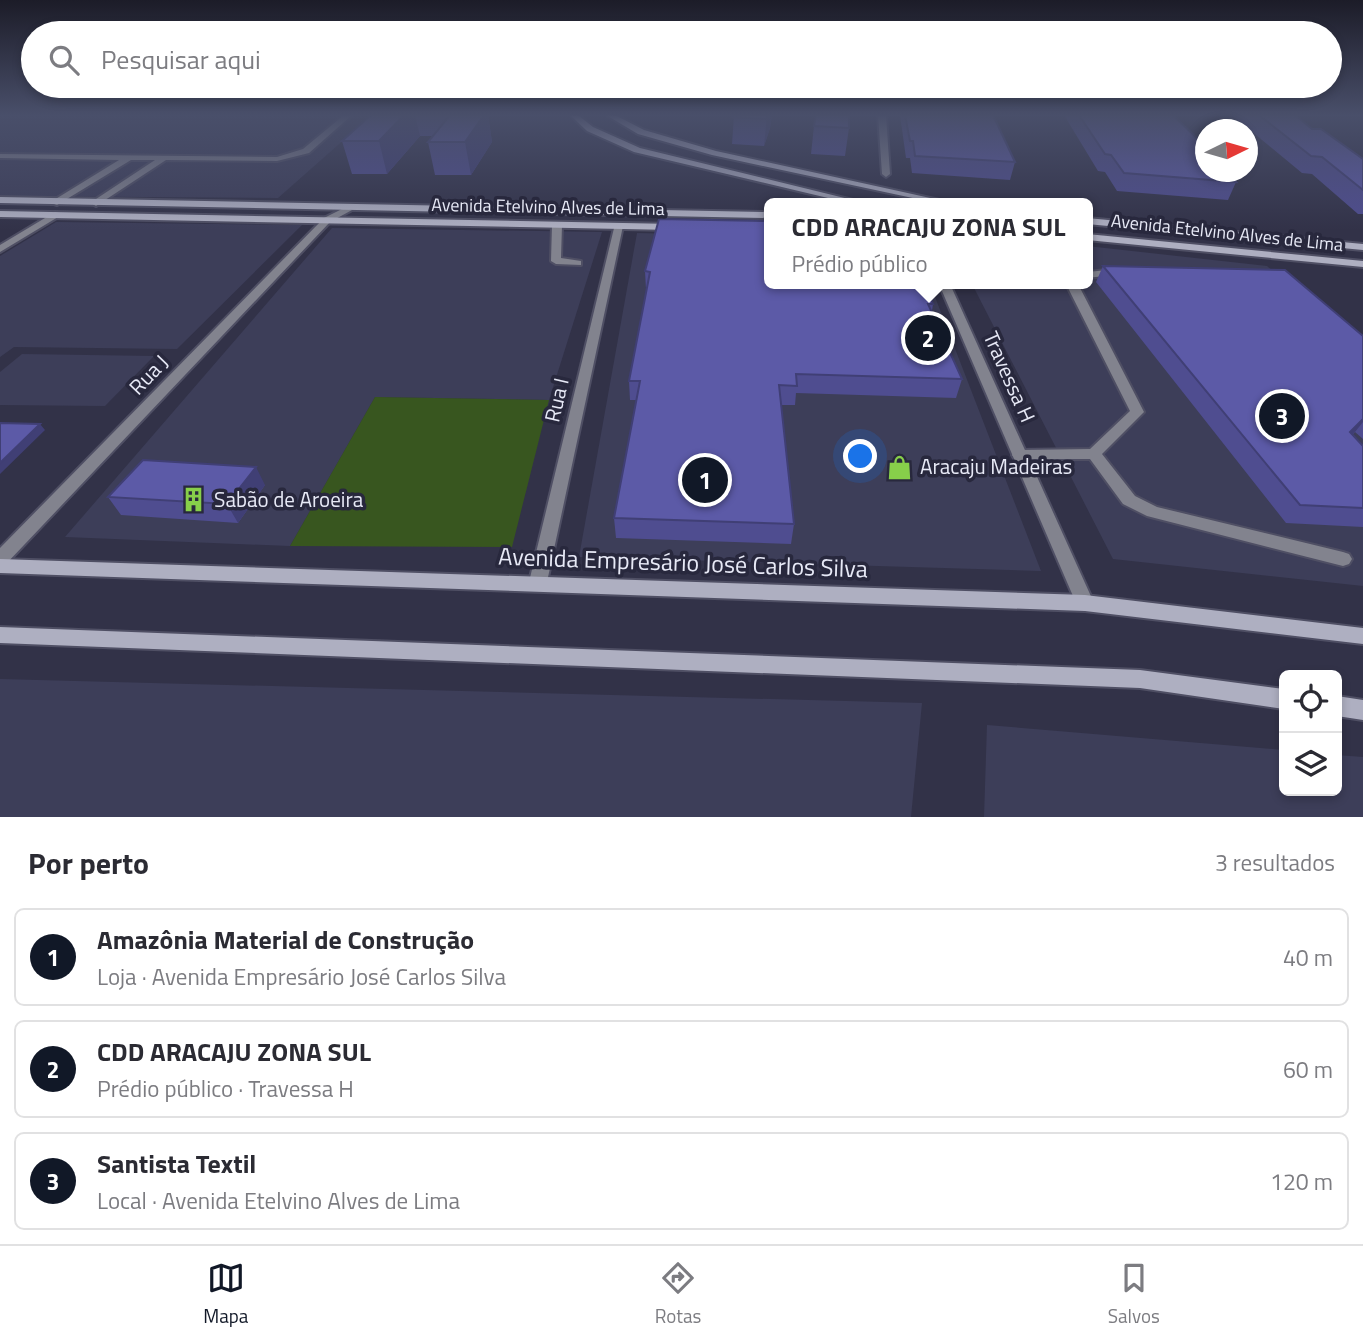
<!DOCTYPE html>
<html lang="pt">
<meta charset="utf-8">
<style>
:root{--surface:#fff;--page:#f2f2f3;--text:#2b2b33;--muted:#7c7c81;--line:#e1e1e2;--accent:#111827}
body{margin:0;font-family:"Titillium Web",sans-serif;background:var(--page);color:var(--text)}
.controls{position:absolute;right:21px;bottom:21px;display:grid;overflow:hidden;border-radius:10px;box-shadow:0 4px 10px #0003}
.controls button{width:63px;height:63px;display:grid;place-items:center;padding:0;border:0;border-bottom:2px solid var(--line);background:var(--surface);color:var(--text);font:35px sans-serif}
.compass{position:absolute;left:1195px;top:119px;width:63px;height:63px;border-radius:50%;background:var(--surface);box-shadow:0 4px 10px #0003;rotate:85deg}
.you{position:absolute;left:861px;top:457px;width:24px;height:24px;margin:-18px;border:5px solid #fff;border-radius:50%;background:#1a73e8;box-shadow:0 0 0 10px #1a73e833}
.badge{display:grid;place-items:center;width:46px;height:46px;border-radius:50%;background:var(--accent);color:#fff;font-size:23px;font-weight:700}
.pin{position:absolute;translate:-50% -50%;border:4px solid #fff;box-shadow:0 2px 7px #0006}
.popup{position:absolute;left:764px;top:198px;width:329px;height:91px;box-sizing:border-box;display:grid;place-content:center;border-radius:10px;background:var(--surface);filter:drop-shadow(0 2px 5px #0005);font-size:23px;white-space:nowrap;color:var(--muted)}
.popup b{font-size:26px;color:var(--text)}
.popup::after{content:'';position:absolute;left:50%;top:100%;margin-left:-14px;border:14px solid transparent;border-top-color:var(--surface)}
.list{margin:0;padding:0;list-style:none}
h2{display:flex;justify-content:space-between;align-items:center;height:91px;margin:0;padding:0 28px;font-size:30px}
h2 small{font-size:23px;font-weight:400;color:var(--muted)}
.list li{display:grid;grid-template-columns:46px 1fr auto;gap:21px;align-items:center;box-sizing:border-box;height:98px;margin:0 14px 14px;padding:0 14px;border:2px solid var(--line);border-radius:10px}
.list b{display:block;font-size:26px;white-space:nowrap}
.list p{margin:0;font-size:23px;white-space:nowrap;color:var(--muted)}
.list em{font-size:23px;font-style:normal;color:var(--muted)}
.icon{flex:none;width:38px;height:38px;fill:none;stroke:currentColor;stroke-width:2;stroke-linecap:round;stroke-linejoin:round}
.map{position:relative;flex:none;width:1363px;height:817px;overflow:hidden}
.search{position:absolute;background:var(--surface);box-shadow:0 4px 10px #0003;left:21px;right:21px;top:21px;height:77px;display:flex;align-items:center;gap:18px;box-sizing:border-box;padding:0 24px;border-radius:38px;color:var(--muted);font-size:26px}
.sheet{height:427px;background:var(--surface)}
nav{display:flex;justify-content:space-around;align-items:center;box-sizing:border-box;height:98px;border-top:2px solid var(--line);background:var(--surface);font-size:19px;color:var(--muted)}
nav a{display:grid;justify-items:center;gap:4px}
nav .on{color:var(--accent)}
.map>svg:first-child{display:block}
.built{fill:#3d3e59}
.green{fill:#38561f}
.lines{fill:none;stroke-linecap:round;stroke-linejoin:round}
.lane-casing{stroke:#4f4f64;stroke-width:4}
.street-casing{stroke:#4f4f64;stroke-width:4}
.secondary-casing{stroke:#4f4f64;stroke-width:4}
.lane{fill:#82838e;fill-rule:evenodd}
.street{fill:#82838e;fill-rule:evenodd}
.secondary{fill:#aeafc1;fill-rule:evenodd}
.wall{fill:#4f4d90}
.shaded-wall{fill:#403f75}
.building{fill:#5c5aa7;stroke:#403f75;stroke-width:2}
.labels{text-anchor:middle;stroke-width:7;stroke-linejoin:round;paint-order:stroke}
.far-street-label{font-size:18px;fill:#e7e9f6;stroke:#28283d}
.street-label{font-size:21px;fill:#e7e9f6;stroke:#28283d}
.poi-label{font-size:21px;fill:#e7e9f6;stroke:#28283d;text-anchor:start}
.near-street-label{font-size:24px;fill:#e7e9f6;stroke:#28283d}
</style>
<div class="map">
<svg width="1363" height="817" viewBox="0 0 1363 817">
<rect width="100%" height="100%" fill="#323248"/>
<path class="built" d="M0 115H372L278 198 0 196Z
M56 222 302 225 177 349 14 347 0 357V256Z
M332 228 602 232 549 400 375 397 290 546 65 537Z
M637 233 769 236V284H930L1041 571 579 557Z
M1087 246 1267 266 1363 354V586L1113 559 972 284H1087Z
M22 354 154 356 105 406 0 405V372Z
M0 679 922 703 911 817H0Z
M987 725 1284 750V791H1337V755L1363 757V817H984Z"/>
<path class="green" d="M375 397 549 400 512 547 290 546Z"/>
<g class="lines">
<defs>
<path id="lane" d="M344 115H352L309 153 277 161 166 160 96 206 91 203 93 201 155 160H131L57 205 54 204V200L119 160 0 158V154L277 157 303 149Z
M878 115H886L890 174 886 177 882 174Z
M557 222 562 225 561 258 581 261V265L556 264 551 261 552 225Z
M1118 269 1123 272 1122 274 1087 278V272Z
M1066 284H1078L1144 412 1102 454 1135 496 1157 507 1343 552 1349 554 1352 559 1349 564 1343 566 1147 516 1123 504 1090 459H1015L1012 455 1015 451 1020 450 1090 449 1130 411Z"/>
<path id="street" d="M344 208 352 210 330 222 6 564 0 566V548L324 218Z
M55 212 63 214 0 252V245Z
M615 224 623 226 547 582 544 587 538 589 532 587 529 582Z
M939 284H950L1094 603 1092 608 1085 611 1078 608 1076 603Z"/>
<path id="secondary" d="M570 115H578L593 127 640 148 865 203H849L634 152 587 131Z
M606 115H615L644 130 716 151 953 203H936L712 155 638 134Z
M0 197 769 212V218L0 203Z
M0 211 674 224 679 227 674 230 0 217Z
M1087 218 1363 244V250L1087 224Z
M1087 234 1363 261V267L1087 240Z
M0 559 1085 595 1363 628V644L1085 611 0 573Z
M0 627 1140 670 1284 689V709L1140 688 0 643Z
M1337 696 1363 700V720L1337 716Z"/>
</defs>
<use href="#lane" class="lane-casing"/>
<use href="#street" class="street-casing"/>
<use href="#secondary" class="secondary-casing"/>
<use href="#lane" class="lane"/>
<use href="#street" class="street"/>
<use href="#secondary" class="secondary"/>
</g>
<path class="wall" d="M371 115H488L492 142 471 175H435L428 142 433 136H420L387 174H352L342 141Z
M734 115H772L770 128 764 146 732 144Z
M900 115H993L1015 162 1010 180 912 173 910 158H906Z
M1064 115H1173L1206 172 1236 182 1228 200 1117 191 1105 172 1098 171Z
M1232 115H1295L1312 129 1363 159V214H1358L1312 174 1302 173Z
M814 126 849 128 845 156 811 154Z
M1103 266 1363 336V439L1355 432 1352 435 1363 446V527L1286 523 1096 282Z
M645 271 933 304 932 311 962 379 956 398 796 393 795 405H781L794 524 791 544 616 538 614 518 636 400H630L629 381 647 289H646Z
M265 485 238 523 121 515 108 497Z"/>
<path class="shaded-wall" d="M404 115H415L420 136 387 174 379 141Z
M472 115H488L492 142 471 175 465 142Z
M767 115H772L770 128 764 146Z
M1363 419V422L1355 432 1336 450 1350 432Z
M40 424 45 430 0 474V463Z
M256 467 265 485 238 523 227 504Z"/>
<path class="building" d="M371 115H404L379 141H342Z
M450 115H484L465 142H428Z
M734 115H767L766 119 733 117Z
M816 115H849V128L814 126Z
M905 115H993L1015 162 915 156 913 141H910Z
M1079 115H1173L1206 147V172H1226L1236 182 1124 173 1111 155 1105 154Z
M1259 115H1295L1312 129H1321L1363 159V190L1322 157 1311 156Z
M659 219 769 221V284H925L933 304H928L962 379 796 374 797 386 779 385 794 524 614 518 640 381H629L650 272 645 271Z
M1103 266 1285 270 1363 336V419L1350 432 1363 446V508L1300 505Z
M0 423 40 424 0 463Z
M143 460 256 467 227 504 108 497Z"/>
<linearGradient id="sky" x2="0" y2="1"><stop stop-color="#1c1c28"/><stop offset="0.5" stop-color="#494f6a"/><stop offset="1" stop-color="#494f6a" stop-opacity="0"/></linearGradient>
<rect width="1363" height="230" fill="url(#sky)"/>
<defs>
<symbol id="shop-bare" viewBox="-9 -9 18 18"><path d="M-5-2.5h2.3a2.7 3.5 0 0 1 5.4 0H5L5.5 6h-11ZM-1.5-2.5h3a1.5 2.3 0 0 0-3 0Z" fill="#87cf4a" stroke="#28283d" stroke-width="2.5" paint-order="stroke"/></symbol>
<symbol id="building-bare" viewBox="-9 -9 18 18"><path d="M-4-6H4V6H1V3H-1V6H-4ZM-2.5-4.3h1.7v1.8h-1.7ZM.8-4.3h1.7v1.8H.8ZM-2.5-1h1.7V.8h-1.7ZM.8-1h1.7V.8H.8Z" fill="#87cf4a" stroke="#28283d" stroke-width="2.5" paint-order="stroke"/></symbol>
</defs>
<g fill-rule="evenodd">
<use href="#shop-bare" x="882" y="450" width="35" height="35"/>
<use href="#building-bare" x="176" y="482" width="35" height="35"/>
</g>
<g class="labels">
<g class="far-street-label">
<text transform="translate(548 207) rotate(1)" y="6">Avenida Etelvino Alves de Lima</text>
<text transform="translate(1227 233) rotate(6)" y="6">Avenida Etelvino Alves de Lima</text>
</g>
<g class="street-label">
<text transform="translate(149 375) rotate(-46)" y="7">Rua J</text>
<text transform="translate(1009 377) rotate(66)" y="7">Travessa H</text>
<text transform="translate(557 400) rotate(-77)" y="7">Rua I</text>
</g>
<g class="poi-label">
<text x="920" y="474">Aracaju Madeiras</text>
<text x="214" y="507">Sabão de Aroeira</text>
</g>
<g class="near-street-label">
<text transform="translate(683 563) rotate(2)" y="8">Avenida Empresário José Carlos Silva</text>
</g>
</g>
</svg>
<div class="controls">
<button><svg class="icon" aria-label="locate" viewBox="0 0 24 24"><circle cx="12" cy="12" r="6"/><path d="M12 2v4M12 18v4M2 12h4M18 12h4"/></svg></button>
<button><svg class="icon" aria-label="layers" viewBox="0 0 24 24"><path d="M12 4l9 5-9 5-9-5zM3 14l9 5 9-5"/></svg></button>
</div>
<svg class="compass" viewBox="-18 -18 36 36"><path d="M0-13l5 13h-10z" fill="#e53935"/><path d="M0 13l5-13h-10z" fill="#7c7c81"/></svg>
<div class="you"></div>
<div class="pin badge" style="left:705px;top:480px">1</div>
<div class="pin badge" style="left:928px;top:338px">2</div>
<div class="popup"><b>CDD ARACAJU ZONA SUL</b>Prédio público</div>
<div class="pin badge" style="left:1282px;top:416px">3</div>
<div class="search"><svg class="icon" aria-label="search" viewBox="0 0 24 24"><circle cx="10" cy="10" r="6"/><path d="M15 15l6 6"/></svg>Pesquisar aqui</div>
</div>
<section class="sheet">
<h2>Por perto<small>3 resultados</small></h2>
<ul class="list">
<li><span class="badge">1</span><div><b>Amazônia Material de Construção</b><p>Loja · Avenida Empresário José Carlos Silva</p></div><em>40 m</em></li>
<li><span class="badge">2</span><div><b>CDD ARACAJU ZONA SUL</b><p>Prédio público · Travessa H</p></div><em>60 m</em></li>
<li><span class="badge">3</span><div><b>Santista Textil</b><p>Local · Avenida Etelvino Alves de Lima</p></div><em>120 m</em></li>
</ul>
</section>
<nav>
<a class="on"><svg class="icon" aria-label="map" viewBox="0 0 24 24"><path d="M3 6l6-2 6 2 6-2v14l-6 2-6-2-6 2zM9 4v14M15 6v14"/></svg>Mapa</a>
<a><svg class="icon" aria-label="directions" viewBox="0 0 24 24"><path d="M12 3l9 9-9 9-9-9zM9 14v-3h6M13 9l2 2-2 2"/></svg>Rotas</a>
<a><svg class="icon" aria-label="saved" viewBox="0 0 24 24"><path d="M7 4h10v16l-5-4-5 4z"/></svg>Salvos</a>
</nav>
